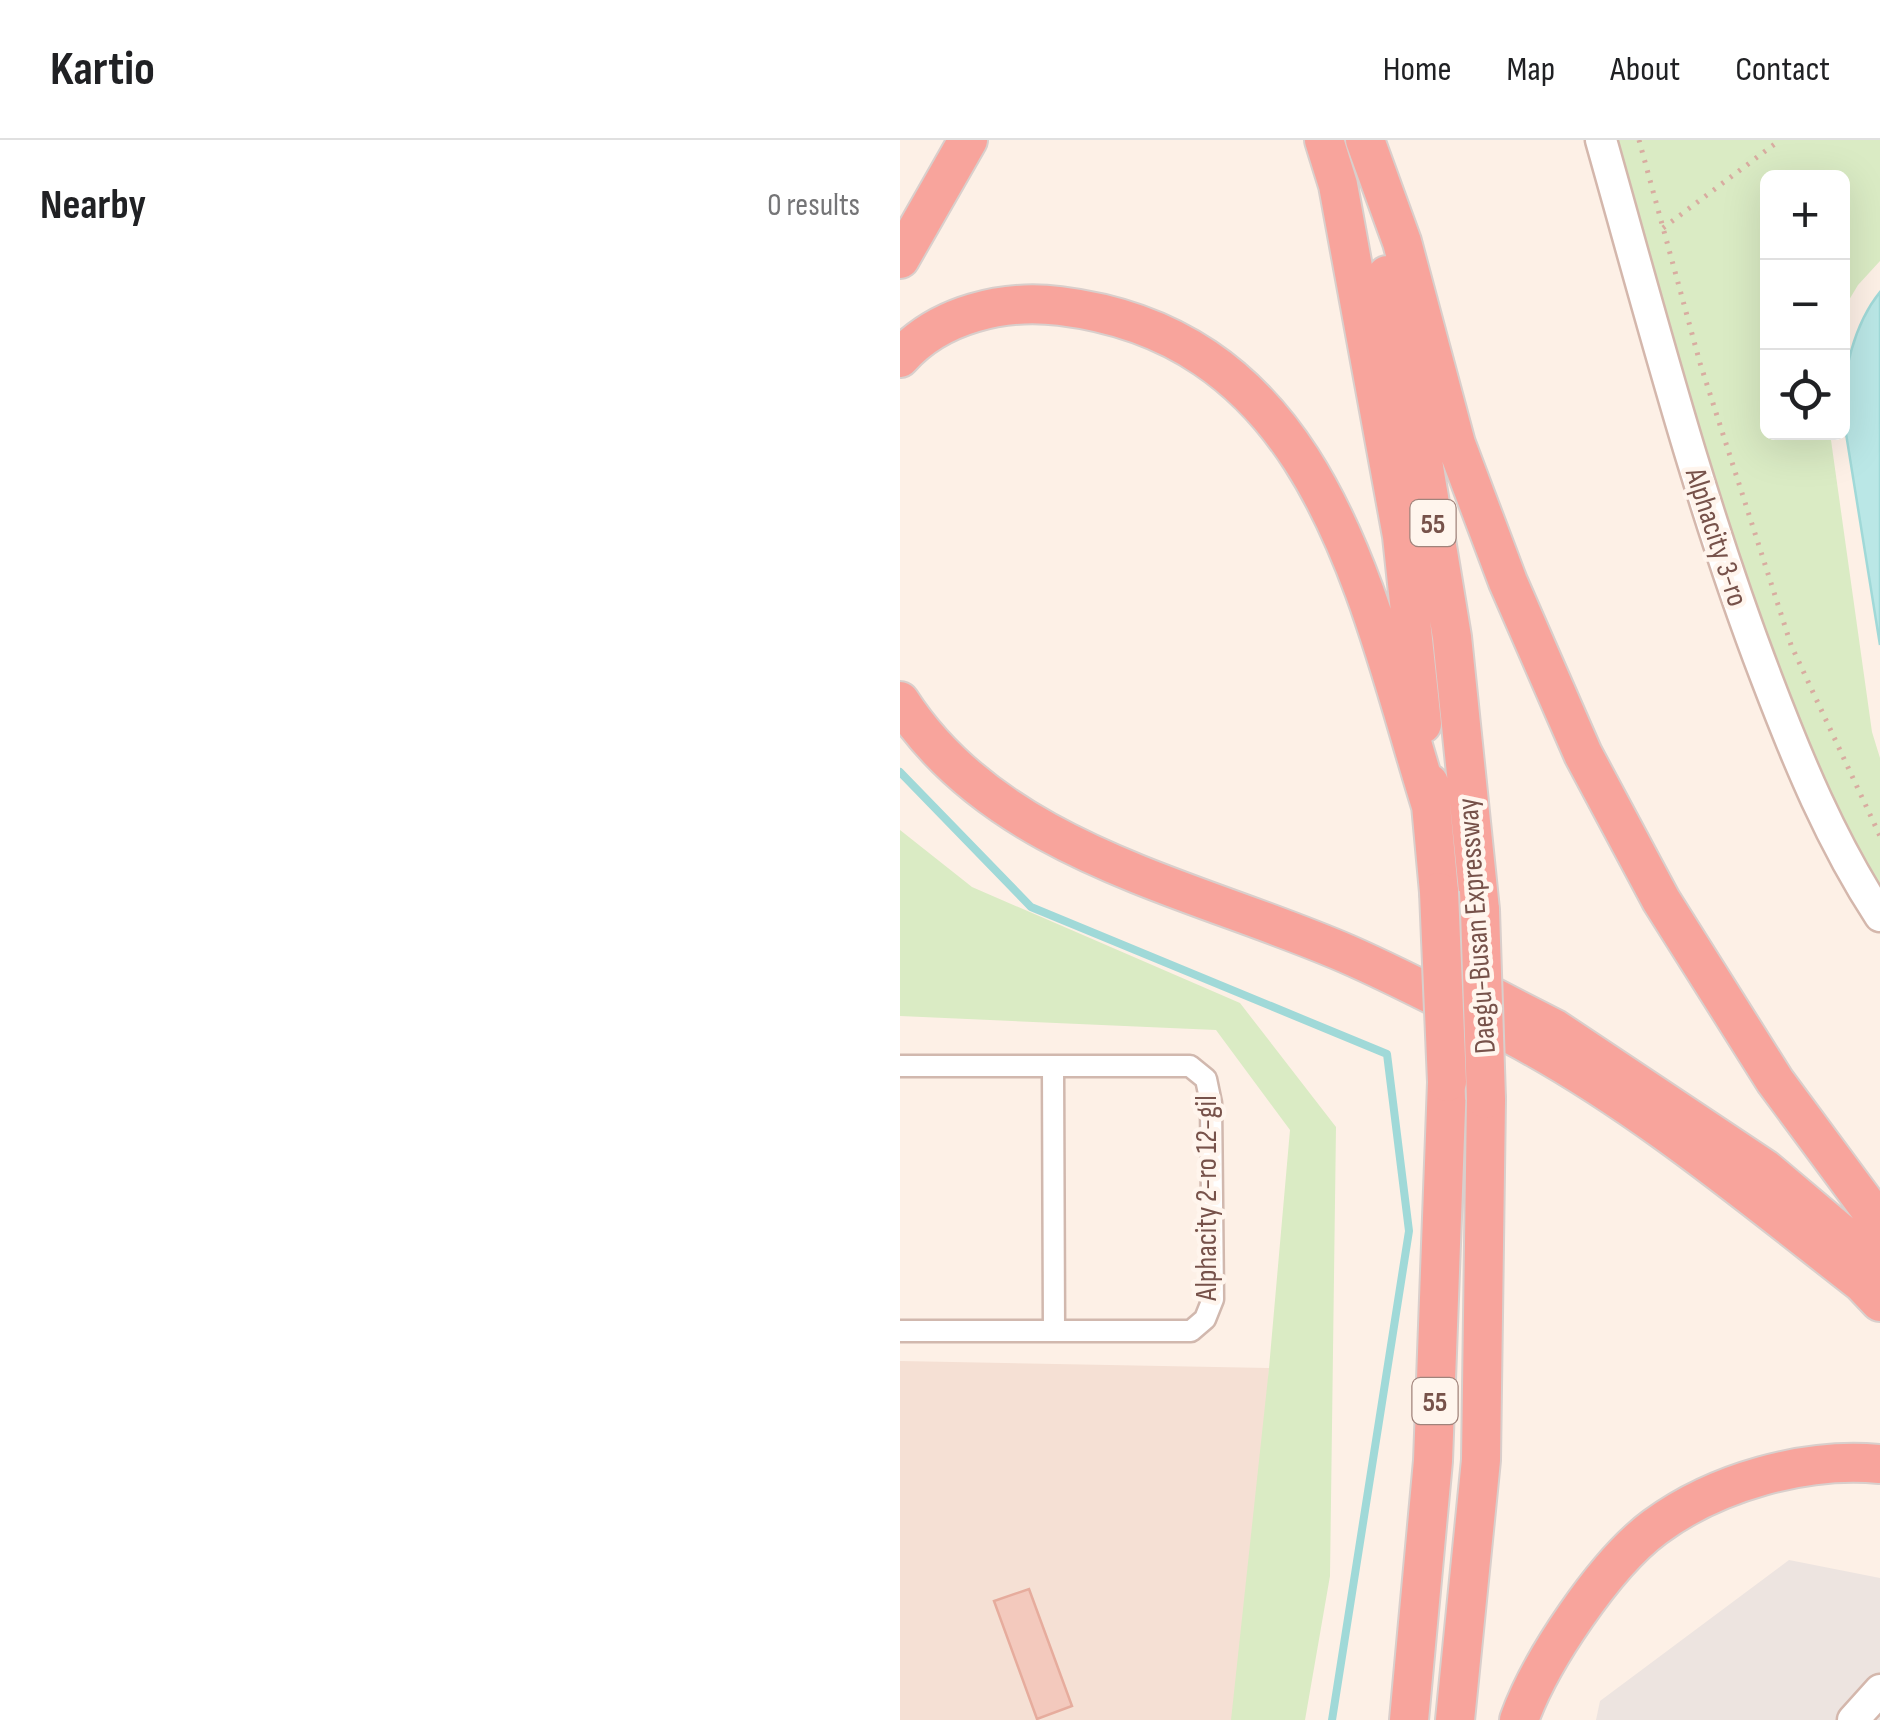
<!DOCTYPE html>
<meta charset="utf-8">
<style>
:root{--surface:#fff;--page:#f6f6f6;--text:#202124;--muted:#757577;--line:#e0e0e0}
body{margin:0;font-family:"Sofia Sans Condensed",sans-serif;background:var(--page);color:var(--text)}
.controls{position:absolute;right:30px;top:30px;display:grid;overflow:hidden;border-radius:15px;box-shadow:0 10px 40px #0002}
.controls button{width:90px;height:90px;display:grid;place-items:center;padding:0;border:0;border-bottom:2px solid var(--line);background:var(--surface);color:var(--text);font:50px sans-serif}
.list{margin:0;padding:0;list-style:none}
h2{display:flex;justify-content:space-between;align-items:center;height:130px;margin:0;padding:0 40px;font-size:42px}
h2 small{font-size:32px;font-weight:400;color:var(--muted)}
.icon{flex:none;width:55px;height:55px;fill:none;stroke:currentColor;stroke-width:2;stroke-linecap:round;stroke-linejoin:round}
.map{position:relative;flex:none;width:980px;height:1580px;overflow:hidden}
header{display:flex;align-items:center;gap:60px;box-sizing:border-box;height:140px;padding:0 50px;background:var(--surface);border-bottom:2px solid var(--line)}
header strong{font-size:48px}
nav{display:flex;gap:55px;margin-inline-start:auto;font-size:35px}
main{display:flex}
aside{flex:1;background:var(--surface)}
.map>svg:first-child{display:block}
.residential{fill:#f5e0d4}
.industrial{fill:#ede4e0}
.green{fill:#daebc4}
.water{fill:#bae7e6;stroke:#a0d9d8;stroke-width:2.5}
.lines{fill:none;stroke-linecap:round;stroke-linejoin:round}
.stream{stroke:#a0d9d8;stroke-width:8}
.building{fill:#f3c9bd;stroke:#e6ac9d;stroke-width:2.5}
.street-casing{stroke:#d1b8ae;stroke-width:25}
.secondary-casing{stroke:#d4b7ac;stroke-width:35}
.highway-casing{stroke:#d9cfcc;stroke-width:42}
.path{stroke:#d8aca0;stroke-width:5;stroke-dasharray:2.5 8;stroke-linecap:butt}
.street{stroke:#fff;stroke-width:20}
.secondary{stroke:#fff;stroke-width:30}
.highway{stroke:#f8a49c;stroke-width:38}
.highway-bridge-casing{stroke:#d9cfcc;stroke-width:42;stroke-linecap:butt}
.highway-bridge{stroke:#f8a49c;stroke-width:38}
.labels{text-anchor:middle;stroke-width:9;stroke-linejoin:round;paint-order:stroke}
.shield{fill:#fff5ed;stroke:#a0837b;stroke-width:2.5}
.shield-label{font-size:28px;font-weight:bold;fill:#77524a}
.street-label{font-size:30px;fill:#77524a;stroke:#fff5ed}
</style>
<header>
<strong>Kartio</strong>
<nav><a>Home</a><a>Map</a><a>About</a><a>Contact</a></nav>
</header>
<main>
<aside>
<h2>Nearby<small>0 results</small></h2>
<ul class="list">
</ul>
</aside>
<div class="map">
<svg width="980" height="1580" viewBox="0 0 980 1580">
<rect width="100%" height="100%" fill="#fdf0e6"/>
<path class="residential" d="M0 1221 369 1228 356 1492 341 1580H0Z"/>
<path class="industrial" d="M889 1420 980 1438V1580H696L700 1561Z"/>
<path class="green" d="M701 0H980V121L958 145 943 170 942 38H868V292L930 293 972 592 980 618V776L875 561Z
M0 690 72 747 340 863 436 987 430 1436 405 1580H331L369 1228 390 990 316 890 0 876Z"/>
<path class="water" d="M980 152V505L943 275C942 234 954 184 980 152Z"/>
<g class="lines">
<path class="stream" d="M0 632 131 767 487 914 509 1091 432 1580"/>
</g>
<path class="building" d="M129 1449 172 1566 137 1579 94 1461Z"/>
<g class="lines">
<defs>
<path id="street" d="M0 926H290L306 939 311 963 313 1159 305 1179 291 1191H0
M153 926 154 1191"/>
<path id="secondary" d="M701 0C752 180 799 362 866 537 898 621 931 701 980 776
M953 1580 980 1550"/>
<path id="highway" d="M424 0 438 45 502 396 522 584
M465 0 502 102 556 304 608 442 683 614 761 760 875 941 980 1083
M0 119 68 0
M487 135 507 224 552 497 580 770
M0 218C39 174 104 159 160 166 422 198 466 457 531 666
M0 561C97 712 293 747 447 814 502 838 556 867 610 894 737 961 849 1055 962 1143L980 1162
M529 643 539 752
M589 855 655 889 865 1029 980 1126
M509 1580 533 1321 547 942
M555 1580 581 1320 586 959
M619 1580C640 1521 705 1424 755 1387 816 1342 905 1317 980 1324"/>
</defs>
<use href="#street" class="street-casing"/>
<use href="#secondary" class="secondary-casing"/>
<use href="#highway" class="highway-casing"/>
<path class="path" d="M739 0 800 223 891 505 980 696
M763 88 880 0"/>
<use href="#street" class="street"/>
<use href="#secondary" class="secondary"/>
<use href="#highway" class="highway"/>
<defs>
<path id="highway-bridge" d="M539 752 547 942
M580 770 586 959"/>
</defs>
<use href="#highway-bridge" class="highway-bridge-casing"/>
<use href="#highway-bridge" class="highway-bridge"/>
</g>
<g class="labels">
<g class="shield">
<rect x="510.5" y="360" width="45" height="46" rx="8"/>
<rect x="512.5" y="1238" width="45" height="46" rx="8"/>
</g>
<g class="shield-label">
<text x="533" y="393">55</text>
<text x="535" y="1271">55</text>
</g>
<g class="street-label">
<text transform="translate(817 397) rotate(72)" y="10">Alphacity 3-ro</text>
<text transform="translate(576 786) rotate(-94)" y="10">Daegu-Busan Expressway</text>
<text transform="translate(306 1058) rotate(-90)" y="10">Alphacity 2-ro 12-gil</text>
</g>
</g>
</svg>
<div class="controls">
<button>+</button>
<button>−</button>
<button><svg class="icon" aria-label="locate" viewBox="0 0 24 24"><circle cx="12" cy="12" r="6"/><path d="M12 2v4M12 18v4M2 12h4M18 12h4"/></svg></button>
</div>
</div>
</main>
